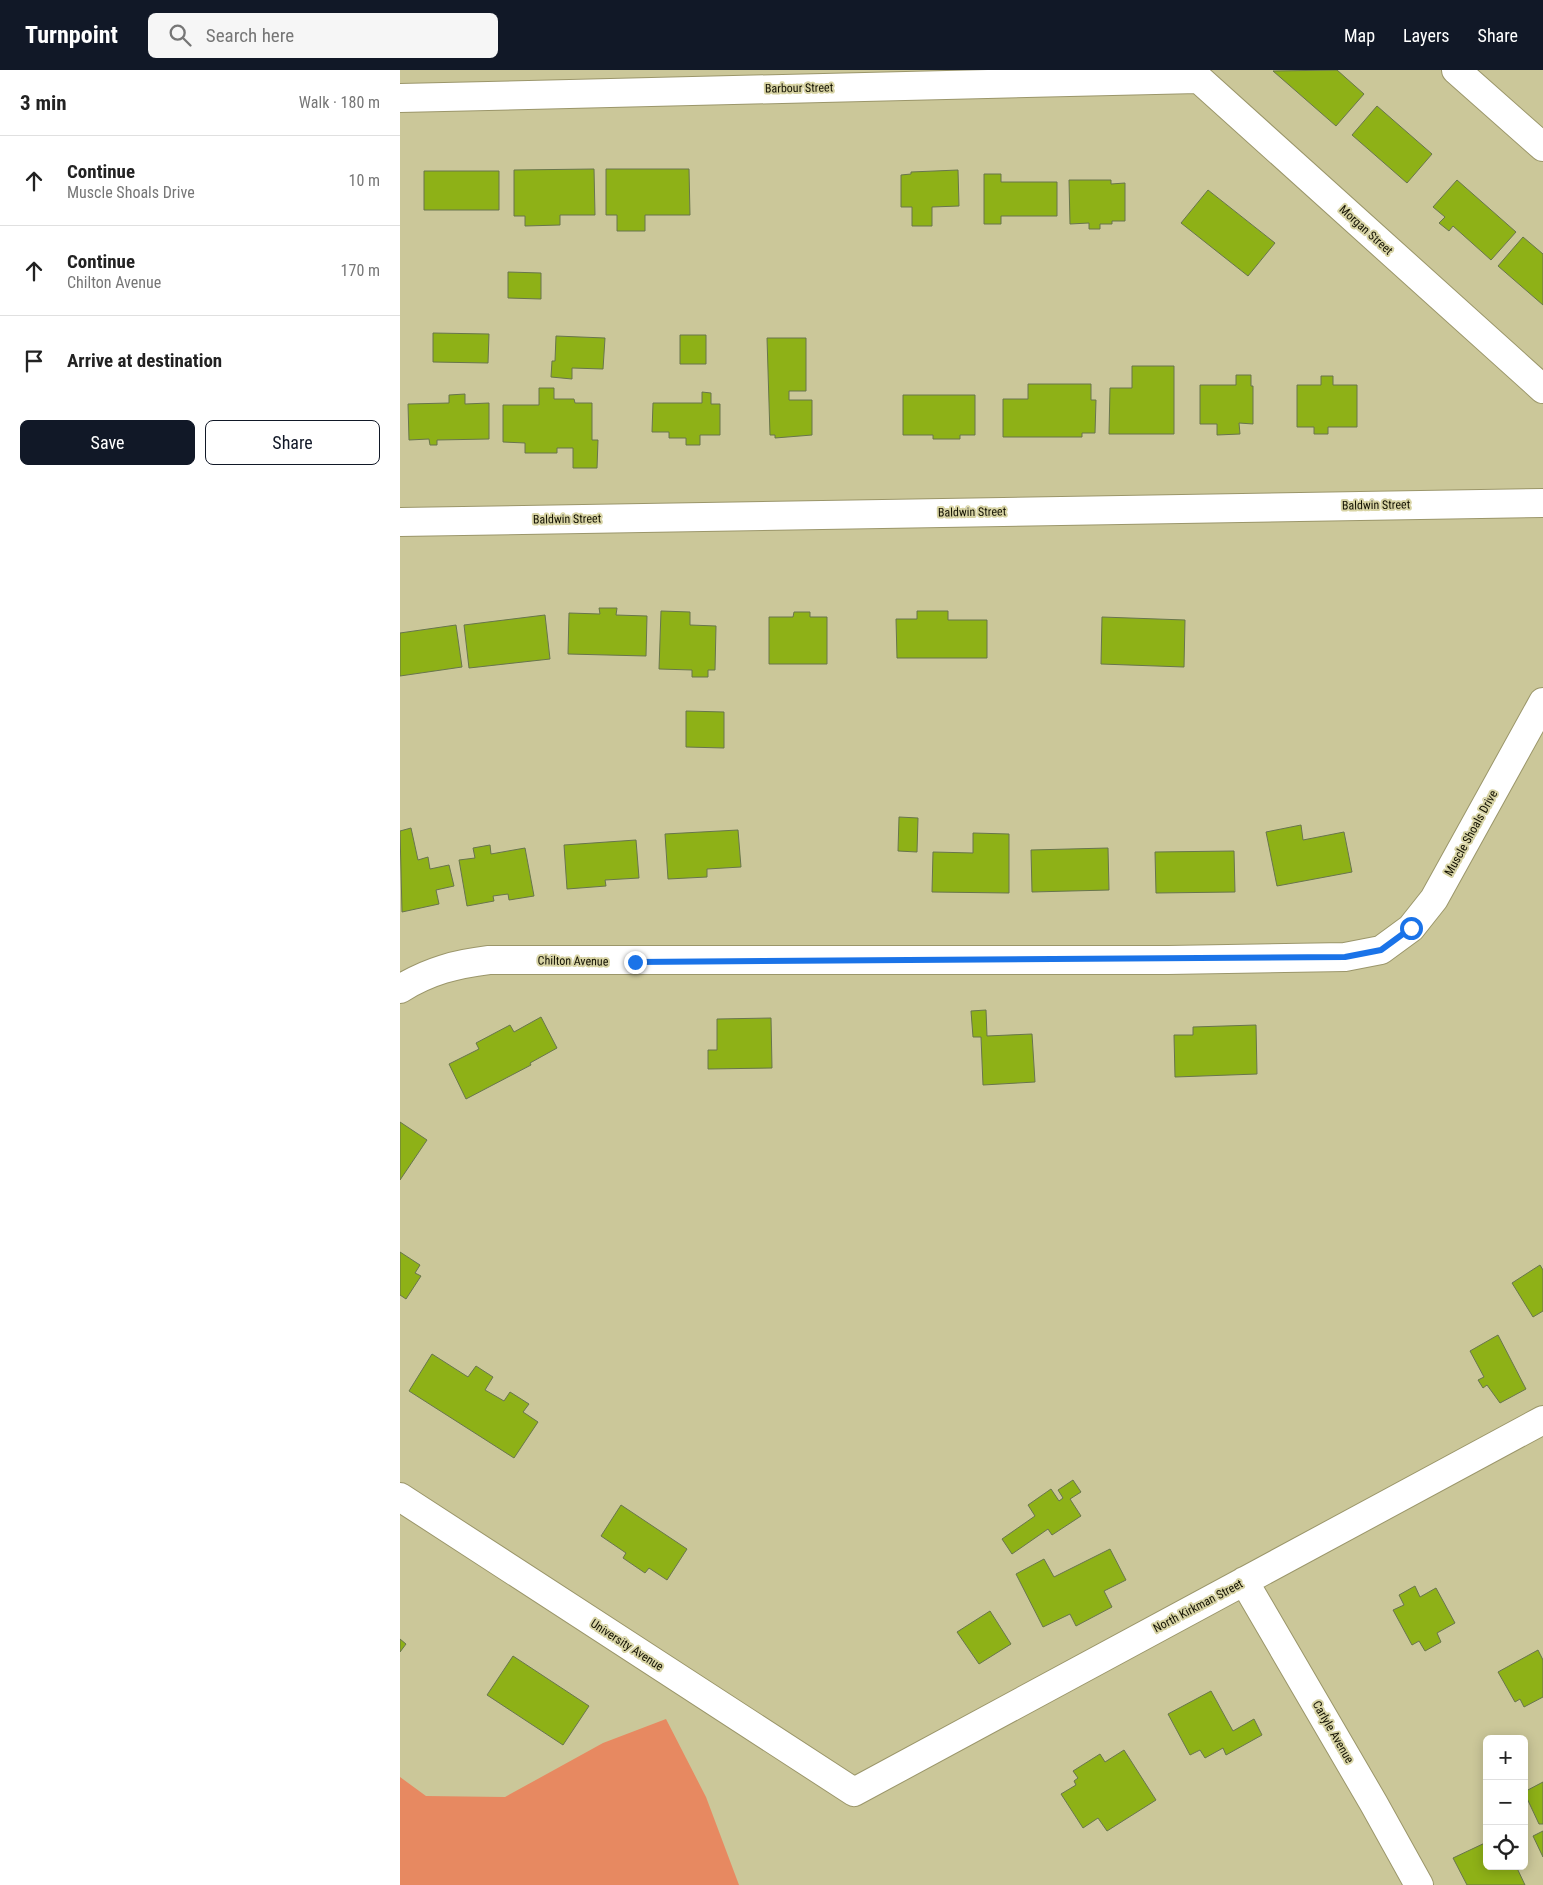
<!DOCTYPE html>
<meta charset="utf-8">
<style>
:root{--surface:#fff;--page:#f6f6f6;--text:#222;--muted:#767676;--line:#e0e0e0;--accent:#111827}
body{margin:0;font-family:"Roboto Condensed",sans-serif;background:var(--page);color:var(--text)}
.controls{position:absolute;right:15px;bottom:15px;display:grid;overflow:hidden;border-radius:8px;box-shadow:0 2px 12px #0003}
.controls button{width:45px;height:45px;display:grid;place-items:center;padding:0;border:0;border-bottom:1px solid var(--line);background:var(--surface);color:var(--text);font:25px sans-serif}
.stop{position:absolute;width:15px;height:15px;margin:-11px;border:4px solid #1a73e8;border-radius:50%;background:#fff}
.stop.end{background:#1a73e8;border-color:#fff;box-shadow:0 1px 5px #0008}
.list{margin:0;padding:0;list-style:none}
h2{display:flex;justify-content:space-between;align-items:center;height:65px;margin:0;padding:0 20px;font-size:21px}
h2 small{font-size:16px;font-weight:400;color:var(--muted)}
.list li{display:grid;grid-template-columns:32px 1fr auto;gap:15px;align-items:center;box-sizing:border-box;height:90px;padding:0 20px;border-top:1px solid var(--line)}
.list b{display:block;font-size:19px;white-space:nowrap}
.list p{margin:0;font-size:16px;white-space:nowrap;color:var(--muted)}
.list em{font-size:16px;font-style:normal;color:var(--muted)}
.actions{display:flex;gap:10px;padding:15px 20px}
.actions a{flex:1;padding:11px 0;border:1px solid var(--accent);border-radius:8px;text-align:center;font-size:18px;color:var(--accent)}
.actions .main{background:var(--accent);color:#fff}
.icon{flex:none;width:28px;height:28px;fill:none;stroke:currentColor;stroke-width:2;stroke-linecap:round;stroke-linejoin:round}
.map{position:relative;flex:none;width:1143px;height:1815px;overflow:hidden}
header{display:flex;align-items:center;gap:30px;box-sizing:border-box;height:70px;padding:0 25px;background:var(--accent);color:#fff}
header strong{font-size:24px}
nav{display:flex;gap:28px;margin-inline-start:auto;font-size:18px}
.search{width:350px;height:45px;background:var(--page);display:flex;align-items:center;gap:12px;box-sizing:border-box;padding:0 18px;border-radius:8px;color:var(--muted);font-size:19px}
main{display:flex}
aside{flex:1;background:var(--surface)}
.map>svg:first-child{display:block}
.green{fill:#e78961}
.building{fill:#8eb117;stroke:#68754d}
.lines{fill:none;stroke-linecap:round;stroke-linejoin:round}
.minor-casing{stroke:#9b966a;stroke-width:30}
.minor{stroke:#fff;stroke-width:28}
.route{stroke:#1a73e8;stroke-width:6}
.labels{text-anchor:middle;stroke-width:4;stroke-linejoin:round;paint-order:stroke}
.street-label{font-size:12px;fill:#131102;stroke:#d8d4a5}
</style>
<header>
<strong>Turnpoint</strong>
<div class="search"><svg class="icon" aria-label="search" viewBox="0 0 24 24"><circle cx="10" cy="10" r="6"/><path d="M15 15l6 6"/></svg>Search here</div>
<nav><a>Map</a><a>Layers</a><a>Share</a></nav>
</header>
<main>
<aside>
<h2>3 min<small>Walk · 180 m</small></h2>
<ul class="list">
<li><svg class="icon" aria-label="ahead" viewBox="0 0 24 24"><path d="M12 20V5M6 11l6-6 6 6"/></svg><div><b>Continue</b><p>Muscle Shoals Drive</p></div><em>10 m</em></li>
<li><svg class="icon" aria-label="ahead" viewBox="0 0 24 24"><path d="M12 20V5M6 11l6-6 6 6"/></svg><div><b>Continue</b><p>Chilton Avenue</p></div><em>170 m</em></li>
<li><svg class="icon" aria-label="arrive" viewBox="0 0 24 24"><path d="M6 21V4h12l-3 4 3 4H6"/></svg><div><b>Arrive at destination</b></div></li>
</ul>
<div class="actions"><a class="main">Save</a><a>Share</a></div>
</aside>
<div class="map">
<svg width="1143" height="1815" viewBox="0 0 1143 1815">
<rect width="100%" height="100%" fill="#cbc799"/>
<path class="green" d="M266 1649 306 1727 339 1815H0V1707L26 1726 105 1727 203 1673Z"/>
<path class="building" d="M937 0 964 24 936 56 873 1Z
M977 36 1032 84 1007 113 952 65Z
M194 99 195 145H160V155L125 156V146H114V100Z
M206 99H289L290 145H245V161H217V145H206Z
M558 100 559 136 532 137V156H512V137H501V105L511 104V102Z
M24 101H99V140H24Z
M584 104H601V112H657V146H601V154H584Z
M669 110H711V114L725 113V151H712V154H700V159H689V153L670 154Z
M1057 110 1116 162 1091 190 1053 156 1049 161 1039 153 1045 147 1033 137Z
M808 120 875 173 848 206 781 153Z
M1123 167 1143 184V235L1098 196Z
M108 202 141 203V229L108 228Z
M33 263 89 264 88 293 33 292Z
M280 265H306V294H280Z
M156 266 205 268 203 299 172 298V309L151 307 152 291H155Z
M367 268H406V321H389V330H412V365L375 368V365H370Z
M732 296H774V364H709L710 318H732Z
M836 305H851V316H853V354L839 353 840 364 817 365V354H800V315H836Z
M921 306H933V315H957V357H928V364H914V357H897V315H921Z
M628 314H691V330H696L695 363H682V367H603V329H628Z
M139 318H154V329H174L175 333H192V370H198L197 398H173V378H157V383H125V373L103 372V335H139Z
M302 322 311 323V334H320V365H300V375H286V368H269V362H252L253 333H302Z
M65 324V334L89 333V369L37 370V375H30L29 369 9 370 8 334 49 333V325Z
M503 325H575V365H560V369H533V365H503Z
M199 538H217L216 545 247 546 246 586 168 584 169 543 200 544Z
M261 541 290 542V555L316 556 315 600H308V607H292V600L259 599Z
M517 541H548V550H587V588H497L496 549H517Z
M394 542H410V547H427V594H369V547H393Z
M145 545 150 589 69 598 64 555Z
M702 547 785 550 784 597 701 594Z
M56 555 62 597 0 606V563Z
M286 641 324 642V678L286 677Z
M499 747 518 748 517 782 498 781Z
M901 755 903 770 944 762 952 802 877 816 866 762Z
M11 758 18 790 28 787 30 799 49 795 54 816 36 820 39 834 2 842 0 761Z
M338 760 341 797 307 799V807L268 809 265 764Z
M573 763 609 764V823L532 822 533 782 573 783Z
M236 770 239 808 205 810 206 816 167 819 164 775Z
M90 775 91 784 125 778 134 826 109 830 108 824 93 826 94 831 67 836 59 790 75 788 73 778Z
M708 778 709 820 632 822 631 780Z
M834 781 835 822 756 823 755 782Z
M586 940 587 966 632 964 635 1012 583 1015 581 967H573L571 941Z
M141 947 157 978 130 993 131 995 66 1029 49 994 79 979 76 973 110 955 114 962Z
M371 948 372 998 308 999V980H317V949Z
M856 955 857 1004 775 1007 774 965H793V957Z
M0 1052 27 1070 0 1110Z
M0 1182 20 1195 15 1203 21 1206 6 1229 0 1225Z
M1140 1195 1143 1200V1241L1133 1247 1112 1213Z
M1098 1265 1126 1319 1100 1333 1087 1315 1083 1318 1078 1310 1084 1307 1070 1281Z
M32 1284 68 1307 76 1296 93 1307 85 1320 104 1331 110 1322 129 1334 123 1342 138 1352 114 1388 9 1321Z
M673 1410 681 1422 670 1429 681 1446 652 1465 648 1459 612 1484 602 1469 635 1446 628 1435 651 1419 659 1431 663 1428 658 1420Z
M221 1435 287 1479 267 1510 249 1498 245 1503 223 1488 226 1483 201 1466Z
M710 1479 726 1510 704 1521 712 1537 676 1556 670 1544 643 1557 616 1504 644 1489 654 1507Z
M1015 1516 1020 1527 1036 1518 1055 1553 1037 1563 1041 1572 1025 1581 1019 1571 1012 1575 993 1540 1004 1535 999 1525Z
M590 1541 611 1574 579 1594 557 1562Z
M0 1569 6 1574 0 1582Z
M1138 1580 1143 1590V1627L1124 1637 1120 1629 1115 1632 1098 1602Z
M113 1586 189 1636 163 1675 87 1625Z
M811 1621 833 1661 854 1649 862 1665 826 1685 823 1678 805 1688 800 1680 790 1685 768 1644Z
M724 1680 756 1730 707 1761 698 1748 683 1758 661 1724 676 1715 674 1711 678 1708 673 1701 700 1684 705 1692Z
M1143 1712V1754H1139L1124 1722Z
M1143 1761V1787L1133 1766Z
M1087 1772V1796H1116L1125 1815H1067L1053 1788Z"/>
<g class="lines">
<defs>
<path id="minor" d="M789 0 1143 319
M1056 0 1143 77
M0 28 798 9
M0 452 1143 433
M0 919C29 901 56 894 89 890H768L945 887 981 880 1011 858 1034 829 1143 632
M0 1427 454 1722 1143 1350
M844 1511 974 1734 1019 1815"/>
</defs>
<use href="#minor" class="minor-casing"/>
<use href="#minor" class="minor"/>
</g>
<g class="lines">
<path class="route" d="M235 892 945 887 981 880 1011 858"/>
</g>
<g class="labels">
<g class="street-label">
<text transform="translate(399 18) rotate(-1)" y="4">Barbour Street</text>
<text transform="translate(966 160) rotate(42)" y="4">Morgan Street</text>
<text transform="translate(976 435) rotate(-1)" y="4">Baldwin Street</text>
<text transform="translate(572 442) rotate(-1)" y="4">Baldwin Street</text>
<text transform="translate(167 449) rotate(-1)" y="4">Baldwin Street</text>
<text transform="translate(1071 763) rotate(-61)" y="4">Muscle Shoals Drive</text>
<text transform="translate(173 891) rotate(1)" y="4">Chilton Avenue</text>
<text transform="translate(798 1536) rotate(-28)" y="4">North Kirkman Street</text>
<text transform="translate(227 1575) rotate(33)" y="4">University Avenue</text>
<text transform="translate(933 1662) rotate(60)" y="4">Carlyle Avenue</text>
</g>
</g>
</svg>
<div class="controls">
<button>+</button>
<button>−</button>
<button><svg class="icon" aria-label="locate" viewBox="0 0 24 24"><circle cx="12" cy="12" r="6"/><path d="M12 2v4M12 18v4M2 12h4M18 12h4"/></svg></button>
</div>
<div class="stop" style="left:1011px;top:858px"></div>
<div class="stop end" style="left:235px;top:892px"></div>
</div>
</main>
